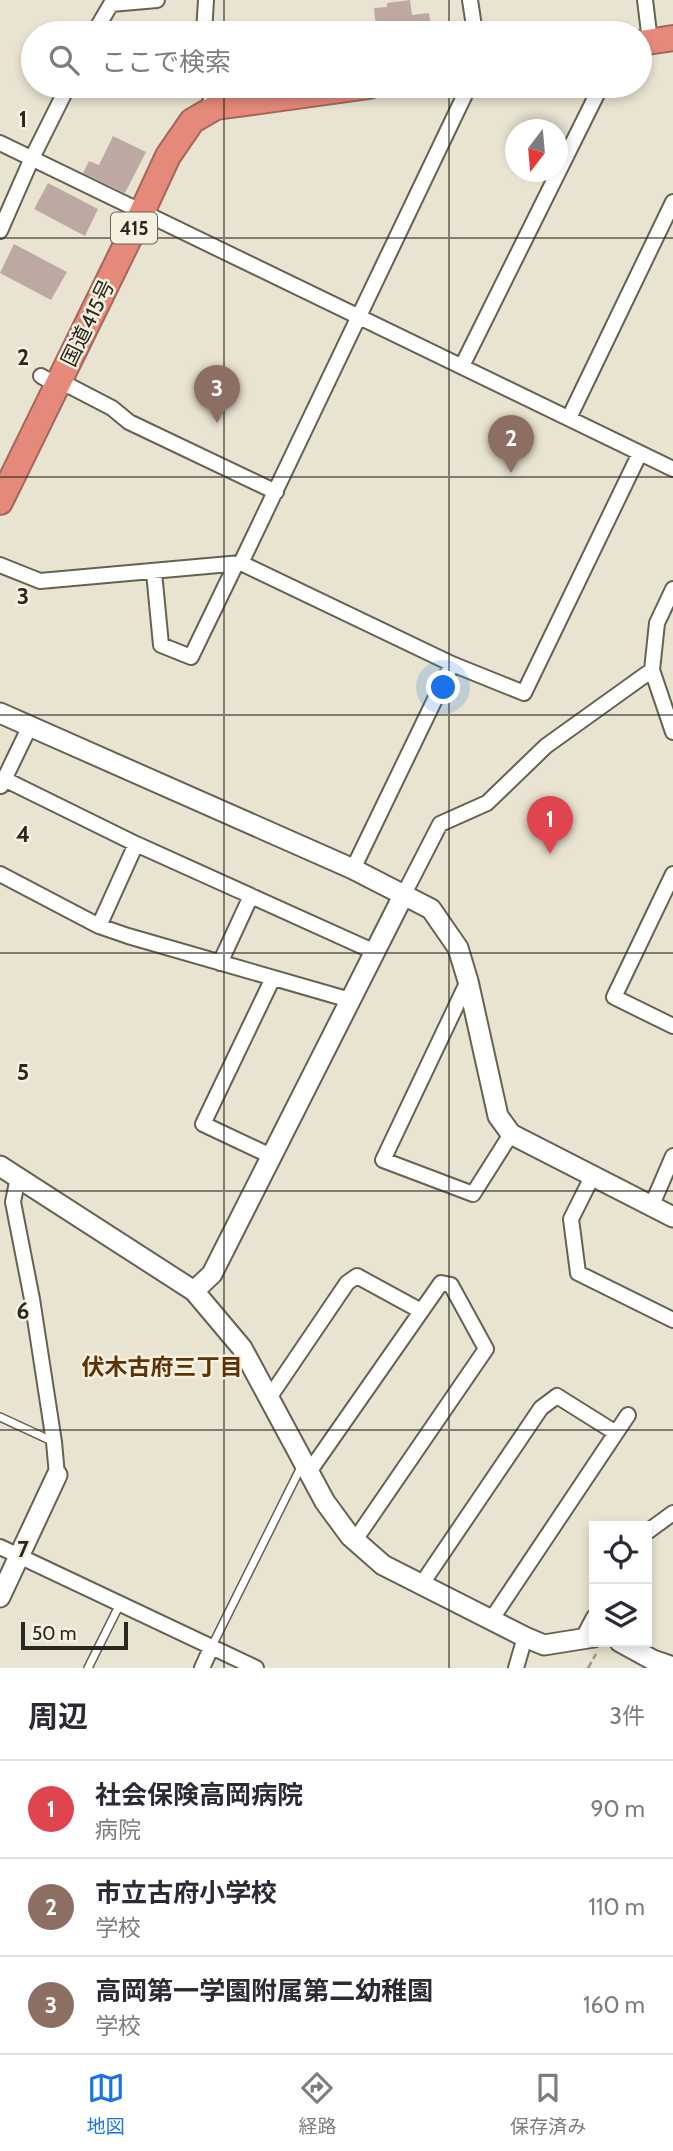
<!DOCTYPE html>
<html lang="ja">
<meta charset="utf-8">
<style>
:root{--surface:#fff;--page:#f7f7f7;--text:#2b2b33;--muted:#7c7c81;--line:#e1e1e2;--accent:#1a73e8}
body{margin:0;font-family:Cabin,"Noto Sans JP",sans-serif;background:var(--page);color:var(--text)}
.controls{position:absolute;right:21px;bottom:21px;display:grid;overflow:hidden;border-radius:0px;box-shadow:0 4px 10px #0003}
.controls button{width:63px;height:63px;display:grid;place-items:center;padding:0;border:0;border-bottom:2px solid var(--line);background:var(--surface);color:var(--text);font:35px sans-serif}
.compass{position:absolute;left:505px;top:119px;width:63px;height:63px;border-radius:50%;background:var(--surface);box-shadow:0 4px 10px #0003;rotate:196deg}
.scale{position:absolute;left:21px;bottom:18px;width:107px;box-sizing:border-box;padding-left:7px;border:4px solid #282720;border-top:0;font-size:19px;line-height:24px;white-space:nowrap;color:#282720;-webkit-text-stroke:5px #f6f1de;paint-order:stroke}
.you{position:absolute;left:444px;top:688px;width:24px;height:24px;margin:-18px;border:5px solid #fff;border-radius:50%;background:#1a73e8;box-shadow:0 0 0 10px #1a73e833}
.badge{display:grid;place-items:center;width:46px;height:46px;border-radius:50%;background:var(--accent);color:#fff;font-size:23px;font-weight:700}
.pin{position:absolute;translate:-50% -58px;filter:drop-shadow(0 2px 4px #0008)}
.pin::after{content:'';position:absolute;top:37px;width:24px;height:21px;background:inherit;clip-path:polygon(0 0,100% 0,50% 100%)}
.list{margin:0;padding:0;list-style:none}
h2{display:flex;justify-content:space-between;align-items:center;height:91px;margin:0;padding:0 28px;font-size:30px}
h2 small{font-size:23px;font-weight:400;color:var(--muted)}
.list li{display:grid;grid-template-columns:46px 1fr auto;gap:21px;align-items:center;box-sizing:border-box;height:98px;padding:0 28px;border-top:2px solid var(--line)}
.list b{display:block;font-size:26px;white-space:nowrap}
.list p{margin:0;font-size:23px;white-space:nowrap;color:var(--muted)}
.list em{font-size:23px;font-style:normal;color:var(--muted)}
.icon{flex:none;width:38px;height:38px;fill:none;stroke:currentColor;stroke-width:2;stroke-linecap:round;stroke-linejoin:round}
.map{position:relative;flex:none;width:673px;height:1668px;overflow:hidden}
.search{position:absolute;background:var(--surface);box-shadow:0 4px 10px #0003;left:21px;right:21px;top:21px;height:77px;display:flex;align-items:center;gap:18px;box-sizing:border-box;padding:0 24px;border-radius:38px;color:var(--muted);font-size:26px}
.sheet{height:385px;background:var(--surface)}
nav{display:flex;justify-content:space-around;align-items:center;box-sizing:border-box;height:98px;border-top:2px solid var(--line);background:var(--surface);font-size:19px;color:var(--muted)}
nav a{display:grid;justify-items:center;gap:4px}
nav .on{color:var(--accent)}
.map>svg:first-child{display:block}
.building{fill:#bda9a1}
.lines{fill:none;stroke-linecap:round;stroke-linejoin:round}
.lane-casing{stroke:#666251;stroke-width:10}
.street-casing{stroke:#666251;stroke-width:18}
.secondary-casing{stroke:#666251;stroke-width:23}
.highway-casing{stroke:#a3675b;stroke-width:28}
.path{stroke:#989486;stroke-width:2.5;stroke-dasharray:7 3.5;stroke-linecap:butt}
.lane{stroke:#fff;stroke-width:7}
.street{stroke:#fff;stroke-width:14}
.secondary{stroke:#fff;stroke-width:19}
.highway{stroke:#e58a7b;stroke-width:24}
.grid{fill:none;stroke:#282720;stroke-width:2;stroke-opacity:0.55}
.labels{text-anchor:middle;stroke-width:5;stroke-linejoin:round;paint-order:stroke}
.shield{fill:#f6f1de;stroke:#666459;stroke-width:2}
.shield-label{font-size:19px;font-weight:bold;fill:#282720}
.street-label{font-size:21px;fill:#282720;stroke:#f6f1de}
.neighbourhood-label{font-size:23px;font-weight:bold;fill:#5c3207;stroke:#f6f1de}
.grid-label{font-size:23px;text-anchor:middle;font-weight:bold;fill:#282720;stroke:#f6f1de;stroke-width:5;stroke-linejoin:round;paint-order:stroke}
</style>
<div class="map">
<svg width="673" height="1668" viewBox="0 0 673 1668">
<rect width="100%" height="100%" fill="#e9e4d1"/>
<path class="building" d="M410 0 412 15 429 13 432 33H391L390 26 376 28 374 8 387 7V3Z
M113 136 146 152 125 193 83 173 89 161 99 165Z
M48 183 98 209 85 236 34 209Z
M14 244 67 272 51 300 0 273Z"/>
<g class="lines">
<defs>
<path id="lane" d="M0 1417 54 1442
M212 1646 302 1465
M88 1668 120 1604"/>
<path id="street" d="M470 0 475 33
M645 0 650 41
M94 33 111 4 157 0
M204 33 206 0
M205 86 216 107
M0 143 673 469
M0 231 32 158 68 86
M462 366 601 86
M41 376 62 388
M60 381 112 408 129 422 276 492
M569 418 673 202
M241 563 469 86
M0 565 40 581 241 563 452 664 524 693 640 453
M154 572 161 645 191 657 236 564
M673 589 657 623 652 670 673 732
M4 779 136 844 375 952
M1 786 30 726
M353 869 452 664
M0 874 99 926 128 936 350 1000
M673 874 614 997 673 1026
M404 894 440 824 487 803 546 746 652 670
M99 926 136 844
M220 963 251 896
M468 981 383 1160 473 1194 511 1134
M271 1156 203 1124 273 978
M18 1177 13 1202 32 1299 54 1442 57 1475
M592 1177 571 1219 578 1273 673 1320
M651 1207 673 1156
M269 1398 347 1283 357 1276 421 1311
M309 1472 441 1283 451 1285 486 1349 355 1540
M647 1532 673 1513
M0 1547 256 1668
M421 1585 541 1408 557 1396 616 1433
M491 1620 628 1415
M583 1638 594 1617
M202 1668 212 1646
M516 1668 525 1637"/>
<path id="secondary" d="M0 713 353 869 431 909 458 948 468 981 498 1116 511 1134 673 1217
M0 1166 194 1291 242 1348 325 1502 350 1536 383 1565 525 1637 544 1645 594 1637
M194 1291 212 1274 404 894
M0 1597 57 1475
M620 1642 653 1660 673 1667"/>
<path id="highway" d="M640 43 673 38
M0 502 142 212 168 156 192 121 216 107 369 86"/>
</defs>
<use href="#lane" class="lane-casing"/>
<use href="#street" class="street-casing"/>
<use href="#secondary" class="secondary-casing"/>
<use href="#highway" class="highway-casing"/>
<path class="path" d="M588 1668 596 1654"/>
<use href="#lane" class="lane"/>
<use href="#street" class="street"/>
<use href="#secondary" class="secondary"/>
<use href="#highway" class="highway"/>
</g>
<path class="grid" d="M224 0V33M449 0V33M224 86V1668M449 86V1668M0 238H673M0 477H673M0 715H673M0 953H673M0 1191H673M0 1430H673"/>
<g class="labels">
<rect class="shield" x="111" y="212.5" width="46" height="31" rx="5"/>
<g class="shield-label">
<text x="134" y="235">415</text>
</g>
<g class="street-label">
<text transform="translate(88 323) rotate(-64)" y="7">国道415号</text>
</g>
<g class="neighbourhood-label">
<text x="162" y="1375">伏木古府三丁目</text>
</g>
</g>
<g class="grid-label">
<text x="23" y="127">1</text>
<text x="23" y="365">2</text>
<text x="23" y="604">3</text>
<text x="23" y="842">4</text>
<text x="23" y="1080">5</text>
<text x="23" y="1319">6</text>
<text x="23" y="1557">7</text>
</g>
</svg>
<div class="controls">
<button><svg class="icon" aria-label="locate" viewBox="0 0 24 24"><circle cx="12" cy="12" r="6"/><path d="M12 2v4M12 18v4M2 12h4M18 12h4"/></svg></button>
<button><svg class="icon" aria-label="layers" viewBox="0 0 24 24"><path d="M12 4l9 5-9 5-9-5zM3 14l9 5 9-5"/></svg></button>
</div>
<svg class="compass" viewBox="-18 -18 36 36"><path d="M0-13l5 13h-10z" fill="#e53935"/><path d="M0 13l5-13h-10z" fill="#7c7c81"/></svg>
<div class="scale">50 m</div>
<div class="you"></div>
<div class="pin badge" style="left:550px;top:854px;background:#e0444e">1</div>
<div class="pin badge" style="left:511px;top:473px;background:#8d6e63">2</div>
<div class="pin badge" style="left:217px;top:423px;background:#8d6e63">3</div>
<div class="search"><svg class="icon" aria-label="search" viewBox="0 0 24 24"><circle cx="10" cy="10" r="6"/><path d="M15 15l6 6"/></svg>ここで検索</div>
</div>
<section class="sheet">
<h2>周辺<small>3件</small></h2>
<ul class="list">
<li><span class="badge" style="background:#e0444e">1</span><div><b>社会保険高岡病院</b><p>病院</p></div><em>90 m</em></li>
<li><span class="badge" style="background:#8d6e63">2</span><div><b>市立古府小学校</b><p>学校</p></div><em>110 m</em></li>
<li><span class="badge" style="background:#8d6e63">3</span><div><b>高岡第一学園附属第二幼稚園</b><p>学校</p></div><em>160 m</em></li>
</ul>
</section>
<nav>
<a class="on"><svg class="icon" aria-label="map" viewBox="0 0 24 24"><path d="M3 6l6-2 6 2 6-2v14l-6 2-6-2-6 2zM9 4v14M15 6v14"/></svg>地図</a>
<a><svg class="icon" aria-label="directions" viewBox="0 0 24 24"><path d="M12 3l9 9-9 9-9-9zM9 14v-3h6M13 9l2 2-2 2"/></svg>経路</a>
<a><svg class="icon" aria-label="saved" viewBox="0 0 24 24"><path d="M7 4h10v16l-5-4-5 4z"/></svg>保存済み</a>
</nav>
